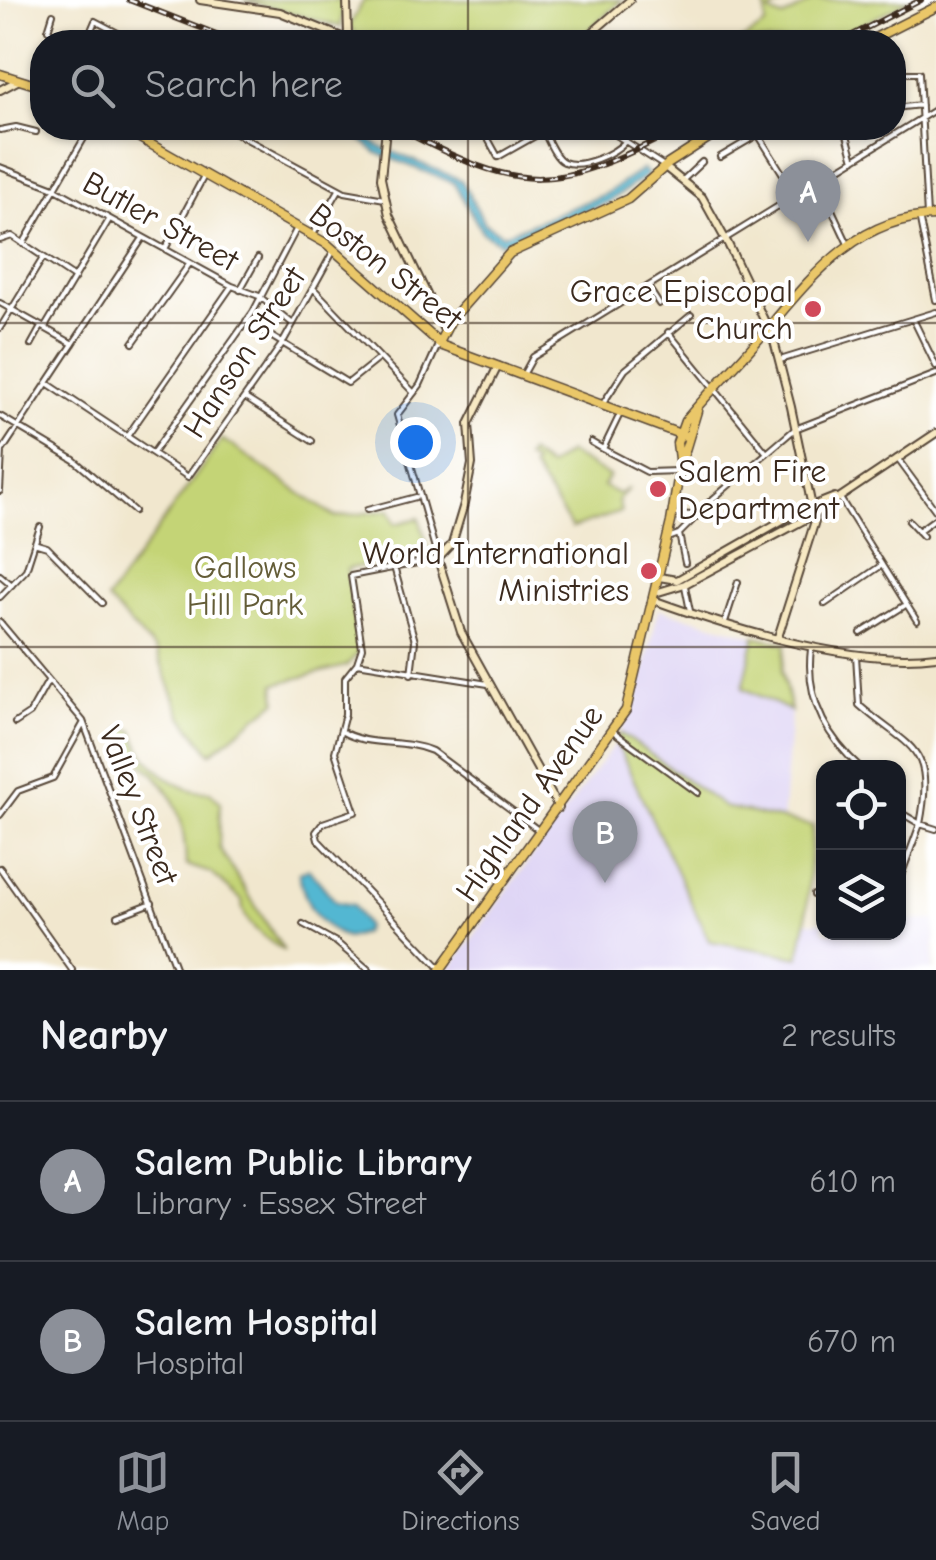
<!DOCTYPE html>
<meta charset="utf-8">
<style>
:root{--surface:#171b24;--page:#20242c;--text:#f1f3f6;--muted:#9ea1a6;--line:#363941;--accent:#8c9099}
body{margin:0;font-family:"Comic Neue",sans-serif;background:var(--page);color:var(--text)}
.controls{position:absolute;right:30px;bottom:30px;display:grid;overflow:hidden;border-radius:20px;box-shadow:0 2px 8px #0004}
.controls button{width:90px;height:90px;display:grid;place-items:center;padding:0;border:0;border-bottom:2px solid var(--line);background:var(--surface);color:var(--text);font:50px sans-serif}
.you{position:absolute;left:415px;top:442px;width:35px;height:35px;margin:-25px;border:8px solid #fff;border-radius:50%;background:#1a73e8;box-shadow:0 0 0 15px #1a73e833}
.badge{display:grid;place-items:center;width:65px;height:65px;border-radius:50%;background:var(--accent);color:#fff;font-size:32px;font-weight:700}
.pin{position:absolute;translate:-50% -82px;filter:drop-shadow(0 2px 5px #0008)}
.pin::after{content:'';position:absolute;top:52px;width:35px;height:30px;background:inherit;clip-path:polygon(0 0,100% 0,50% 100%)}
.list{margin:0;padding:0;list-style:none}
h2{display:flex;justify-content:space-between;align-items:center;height:130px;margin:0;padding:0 40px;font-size:42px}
h2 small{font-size:32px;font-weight:400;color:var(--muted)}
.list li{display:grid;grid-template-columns:65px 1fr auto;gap:30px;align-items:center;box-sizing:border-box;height:160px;padding:0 40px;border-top:2px solid var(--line)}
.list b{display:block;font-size:38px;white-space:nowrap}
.list p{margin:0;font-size:32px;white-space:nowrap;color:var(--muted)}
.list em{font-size:32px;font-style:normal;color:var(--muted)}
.icon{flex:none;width:55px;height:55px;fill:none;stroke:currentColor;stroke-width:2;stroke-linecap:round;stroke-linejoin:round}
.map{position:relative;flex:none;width:936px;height:970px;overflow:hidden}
.search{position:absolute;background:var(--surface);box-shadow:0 2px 8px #0004;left:30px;right:30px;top:30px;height:110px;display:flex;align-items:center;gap:25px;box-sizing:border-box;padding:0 35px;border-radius:40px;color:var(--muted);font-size:38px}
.sheet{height:450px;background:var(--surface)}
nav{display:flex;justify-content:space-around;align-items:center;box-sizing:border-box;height:140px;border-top:2px solid var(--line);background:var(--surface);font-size:28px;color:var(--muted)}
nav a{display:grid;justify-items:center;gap:5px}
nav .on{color:var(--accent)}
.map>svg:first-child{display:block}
.built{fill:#dfd5f5}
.green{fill:#c4d476;stroke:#807f4a;stroke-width:2.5}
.water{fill:#53b7d2;stroke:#477078;stroke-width:2.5}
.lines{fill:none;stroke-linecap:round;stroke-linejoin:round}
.street-casing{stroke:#564638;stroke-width:8}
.secondary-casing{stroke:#564638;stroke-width:10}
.primary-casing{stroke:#564638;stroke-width:11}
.street{stroke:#fff;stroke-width:4}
.secondary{stroke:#f7e9c3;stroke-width:6}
.primary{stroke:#eac769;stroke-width:8}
.rail-casing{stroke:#3b2a1e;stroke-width:6}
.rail{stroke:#fff;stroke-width:2.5;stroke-dasharray:8;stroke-linecap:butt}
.grid{fill:none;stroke:#3b2a1e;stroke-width:2.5;stroke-opacity:0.55}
.poi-dot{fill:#d1495b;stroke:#fff;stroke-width:4}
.labels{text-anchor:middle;stroke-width:8;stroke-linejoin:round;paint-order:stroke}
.street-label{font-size:32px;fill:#3b2a1e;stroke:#fff}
.poi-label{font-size:32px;fill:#3b2a1e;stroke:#fff;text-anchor:end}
.park-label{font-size:32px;fill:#645d38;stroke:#fff}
</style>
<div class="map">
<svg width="936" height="970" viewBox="0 0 936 970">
<rect width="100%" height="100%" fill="#fff"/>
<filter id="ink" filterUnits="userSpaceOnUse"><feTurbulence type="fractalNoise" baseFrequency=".01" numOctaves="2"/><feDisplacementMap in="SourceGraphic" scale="20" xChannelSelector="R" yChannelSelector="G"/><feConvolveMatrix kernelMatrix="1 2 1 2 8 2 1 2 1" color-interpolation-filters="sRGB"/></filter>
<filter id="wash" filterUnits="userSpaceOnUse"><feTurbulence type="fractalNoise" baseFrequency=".0048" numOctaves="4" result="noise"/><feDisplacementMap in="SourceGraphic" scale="40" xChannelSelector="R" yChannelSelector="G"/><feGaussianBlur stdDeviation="2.25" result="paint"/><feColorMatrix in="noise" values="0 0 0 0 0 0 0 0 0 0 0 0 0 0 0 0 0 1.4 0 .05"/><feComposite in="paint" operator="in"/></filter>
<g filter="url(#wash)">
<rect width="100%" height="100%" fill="#f1e7ce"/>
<path class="built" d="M659 609 755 636 743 688 791 711 782 823 724 807 621 733 638 696Z
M616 742 705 806 799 957 806 922H823L824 932H898L899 921 936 920 933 970H449Z"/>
<path class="green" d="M244 0H342L341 27Z
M364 0H622L576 42H362L349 26Z
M760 0H792L769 12 782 18 815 0H910L828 42H739L766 25V8Z
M222 439 335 517 390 510 395 524 419 518 430 553 347 569 359 652 346 666 275 684 277 701 211 753 181 715 156 651 107 600Z
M529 453 548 467 568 453 609 476 603 486 619 494 629 488 618 500 621 512 572 528 532 468 534 463 526 459Z
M755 636 786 644 782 671 791 711 743 688Z
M122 728 133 730C141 762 178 794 210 792L220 802 219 848 284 951C266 939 241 923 242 900L211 873 186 865C185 831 180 800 155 775 142 762 128 754 119 735Z
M621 733 724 807 813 826 806 922 799 957 709 941 616 742Z"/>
<path class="water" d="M347 128H356L378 146 461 180 485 224 503 235 606 194 643 169 648 174 610 201 501 243 483 233 454 183 377 153Z
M309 869 336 902 353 905 366 926 363 933 347 938C319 927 304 903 299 873Z"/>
</g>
<g filter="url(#ink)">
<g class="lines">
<defs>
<path id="street" d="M53 14 48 30 72 42
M86 42 95 21 135 42
M894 73H919L927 216
M894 108 921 105
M226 128 345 192 385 199
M482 128 498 157 544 131
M542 128C547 137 554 158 564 162 582 169 614 154 626 141
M605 128 664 166
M754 128 796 195
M845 128 854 160
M0 130 16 127 36 132
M720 157 759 134
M0 167 52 187 232 286 259 296 293 324
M684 179 702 162
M819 182 848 244
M920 221 936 300
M314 233 339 190
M0 240 12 236 75 278
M23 244 90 128
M165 249 205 174
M648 287 659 304
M313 288 414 393
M240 290 258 258
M0 303 73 344
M246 321 348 383 378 359
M914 321 936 366
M45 327 109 220
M0 328 43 258
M668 332 766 452
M133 343 190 263
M31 345 41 327
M780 360 936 312
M523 375 533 357 936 109
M47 383 188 477 282 344 334 250
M245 398 312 441
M604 402 625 370 691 315
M620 414 603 449 647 472 679 471
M0 416 74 460 134 511
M128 435 231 287
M591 442 603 449
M153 453 253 312 298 226
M897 458 936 511
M0 491 2 451 143 238
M840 498 917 621
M367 510 416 497
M673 514 694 515 795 429 936 374
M909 521 923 536
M918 531 936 518
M679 534 685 563
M668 538 679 534 699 514
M37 544 47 547 102 603
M394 567 415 641 411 674
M0 575 12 585
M685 586 690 611
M0 597 26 570 40 527
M825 604 882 565
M0 622 83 721 176 970
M725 622 738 582
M861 633 904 606
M811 649C805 698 825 736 861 768
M856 655 859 705C909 749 936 744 920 824L898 811
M357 663 362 648 351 576 438 559 397 415 420 385 438 345
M15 723 30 713 48 681
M341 731C369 748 402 738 432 751L541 832
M614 732 698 793
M0 815 18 791 53 778 83 724
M0 868 72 970
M898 884 920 824 936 829
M814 895H824
M118 916 152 903
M303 924 336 942 369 970
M441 969 318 840 316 832 323 823 355 812 335 752 345 714V678L357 663 488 684"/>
<path id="secondary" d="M200 0 280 12 354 42
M347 0 348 36
M581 42 630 0
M0 90 19 80
M386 128 381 178 389 215 444 330
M665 167 702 197 728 244 774 341 791 407 815 521 778 637
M498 366 469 424 472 464 464 504 452 544 438 559 461 632 559 808
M659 577 677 580 795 513 835 497
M655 593 685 584 815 514 936 433
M653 600C733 629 853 667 936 656"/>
<path id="primary" d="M867 42 936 7
M0 74 42 87
M122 128 327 244 443 346 688 437
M439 343 451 320 510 253 628 199 668 164 724 128
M680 467 677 443 685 421C707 394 734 368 758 340 807 283 854 216 936 216
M440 970 626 710 671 522 680 467 697 411"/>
</defs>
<use href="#street" class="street-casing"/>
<use href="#secondary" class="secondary-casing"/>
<use href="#primary" class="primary-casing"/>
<use href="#street" class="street"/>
<use href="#secondary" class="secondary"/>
<use href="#primary" class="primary"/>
<defs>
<path id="rail" d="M129 0 237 42
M839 42 921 0
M398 128C524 195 553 194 680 128"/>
</defs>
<use href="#rail" class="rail-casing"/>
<use href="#rail" class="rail"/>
</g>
</g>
<path class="grid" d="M468 0V42M468 128V970M0 323H936M0 647H936"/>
<g class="poi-dot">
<circle cx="813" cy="309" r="10"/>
<circle cx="658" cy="489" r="10"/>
<circle cx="649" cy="571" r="10"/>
</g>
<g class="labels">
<g class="street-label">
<text transform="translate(161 221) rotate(29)" y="11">Butler Street</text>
<text transform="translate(386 266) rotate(38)" y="11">Boston Street</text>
<text transform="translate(244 352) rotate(-57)" y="11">Hanson Street</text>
<text transform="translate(529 803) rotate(-55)" y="11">Highland Avenue</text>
<text transform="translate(139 805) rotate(69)" y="11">Valley Street</text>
</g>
<g class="poi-label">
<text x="793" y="302">Grace Episcopal<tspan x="793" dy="37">Church</tspan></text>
<text x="678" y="482" text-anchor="start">Salem Fire<tspan x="678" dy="37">Department</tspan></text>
<text x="629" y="564">World International<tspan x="629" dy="37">Ministries</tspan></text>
</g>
<g class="park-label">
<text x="245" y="578">Gallows<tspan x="245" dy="37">Hill Park</tspan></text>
</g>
</g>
</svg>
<div class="controls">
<button><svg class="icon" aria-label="locate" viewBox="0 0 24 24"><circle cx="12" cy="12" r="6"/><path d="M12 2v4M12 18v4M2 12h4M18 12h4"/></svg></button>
<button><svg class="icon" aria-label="layers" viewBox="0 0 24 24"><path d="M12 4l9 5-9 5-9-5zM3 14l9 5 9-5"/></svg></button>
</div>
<div class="you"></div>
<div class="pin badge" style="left:808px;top:242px">A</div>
<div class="pin badge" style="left:605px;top:883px">B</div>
<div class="search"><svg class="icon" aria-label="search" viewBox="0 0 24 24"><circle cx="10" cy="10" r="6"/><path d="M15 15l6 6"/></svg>Search here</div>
</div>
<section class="sheet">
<h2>Nearby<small>2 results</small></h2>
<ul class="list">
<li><span class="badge">A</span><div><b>Salem Public Library</b><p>Library · Essex Street</p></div><em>610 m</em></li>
<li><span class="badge">B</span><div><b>Salem Hospital</b><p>Hospital</p></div><em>670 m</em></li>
</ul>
</section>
<nav>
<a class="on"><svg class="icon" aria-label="map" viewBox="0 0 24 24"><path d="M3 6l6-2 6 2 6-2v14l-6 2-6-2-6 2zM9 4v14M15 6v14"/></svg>Map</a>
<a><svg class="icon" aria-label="directions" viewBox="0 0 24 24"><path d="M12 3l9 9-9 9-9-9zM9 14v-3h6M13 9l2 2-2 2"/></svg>Directions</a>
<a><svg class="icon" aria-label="saved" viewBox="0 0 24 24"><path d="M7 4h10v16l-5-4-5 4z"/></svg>Saved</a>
</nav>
